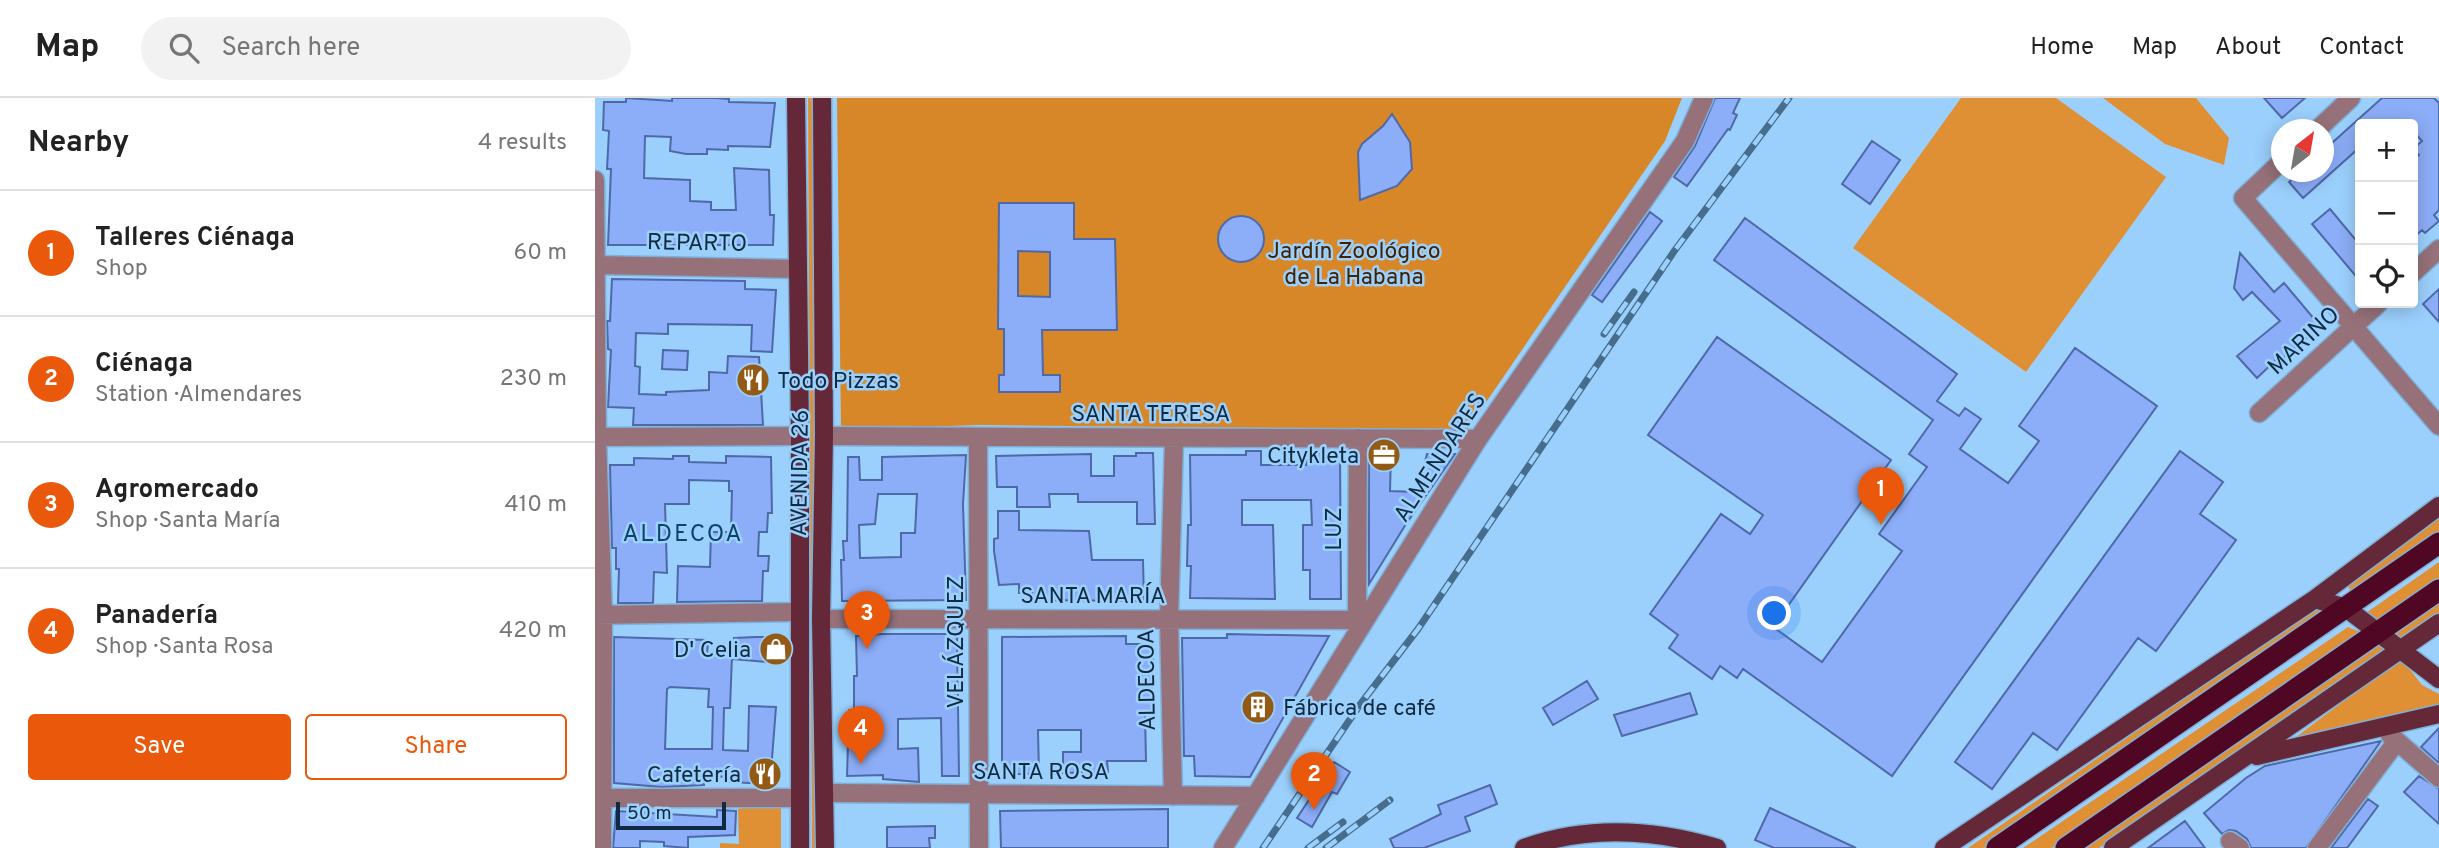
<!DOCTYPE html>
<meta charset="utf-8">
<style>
:root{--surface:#fff;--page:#f2f2f2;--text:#222;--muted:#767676;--line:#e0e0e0;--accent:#ea580c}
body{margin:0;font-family:Overpass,sans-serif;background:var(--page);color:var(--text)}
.controls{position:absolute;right:21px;top:21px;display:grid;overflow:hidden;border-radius:7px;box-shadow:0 4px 18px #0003}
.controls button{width:63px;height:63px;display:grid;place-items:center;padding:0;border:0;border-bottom:2px solid var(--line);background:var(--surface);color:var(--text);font:35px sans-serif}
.compass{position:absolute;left:1676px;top:21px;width:63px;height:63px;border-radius:50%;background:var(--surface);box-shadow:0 4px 18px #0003;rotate:31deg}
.scale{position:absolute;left:21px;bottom:18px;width:110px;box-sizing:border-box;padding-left:7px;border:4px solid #102b41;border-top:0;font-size:19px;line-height:24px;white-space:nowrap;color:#102b41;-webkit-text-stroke:5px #9bd0fd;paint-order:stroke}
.you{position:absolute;left:1180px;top:516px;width:24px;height:24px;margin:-18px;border:5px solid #fff;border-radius:50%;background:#1a73e8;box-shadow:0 0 0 10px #1a73e833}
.badge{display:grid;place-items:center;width:46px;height:46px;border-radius:50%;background:var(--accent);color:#fff;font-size:23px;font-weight:700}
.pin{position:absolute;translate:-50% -58px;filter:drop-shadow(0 2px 4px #0008)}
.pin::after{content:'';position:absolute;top:37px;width:24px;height:21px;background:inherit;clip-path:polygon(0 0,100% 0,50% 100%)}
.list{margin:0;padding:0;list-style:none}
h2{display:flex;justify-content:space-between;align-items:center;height:91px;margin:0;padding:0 28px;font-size:30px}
h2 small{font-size:23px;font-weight:400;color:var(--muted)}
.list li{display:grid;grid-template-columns:46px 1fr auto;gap:21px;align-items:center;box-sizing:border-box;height:126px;padding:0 28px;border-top:2px solid var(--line)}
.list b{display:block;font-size:26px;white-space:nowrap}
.list p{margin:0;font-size:23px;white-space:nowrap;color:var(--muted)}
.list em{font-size:23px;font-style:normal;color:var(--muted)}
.actions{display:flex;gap:14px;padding:21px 28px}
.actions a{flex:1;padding:16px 0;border:2px solid var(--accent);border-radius:7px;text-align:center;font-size:24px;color:var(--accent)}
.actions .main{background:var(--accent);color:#fff}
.icon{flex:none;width:38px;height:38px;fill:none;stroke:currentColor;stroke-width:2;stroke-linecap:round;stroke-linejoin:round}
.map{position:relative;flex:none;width:1844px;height:750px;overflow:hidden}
header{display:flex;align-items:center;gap:42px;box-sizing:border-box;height:98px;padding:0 35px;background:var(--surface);border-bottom:2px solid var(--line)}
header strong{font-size:33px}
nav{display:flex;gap:38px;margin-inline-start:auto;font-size:24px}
.search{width:490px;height:63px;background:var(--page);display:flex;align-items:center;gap:18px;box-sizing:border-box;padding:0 24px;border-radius:38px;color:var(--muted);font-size:26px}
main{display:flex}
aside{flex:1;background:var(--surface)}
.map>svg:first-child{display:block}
.green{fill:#df9035}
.forest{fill:#d78727}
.building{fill:#8cadf7;stroke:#4e69a8;stroke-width:2;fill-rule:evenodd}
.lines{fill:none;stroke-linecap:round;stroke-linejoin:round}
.minor-casing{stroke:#7fafd7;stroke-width:21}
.major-casing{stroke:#7fafd7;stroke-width:21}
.highway-casing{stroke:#7fafd7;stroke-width:24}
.minor{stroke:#967179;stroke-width:18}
.major{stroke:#642839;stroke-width:18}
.highway{stroke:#500723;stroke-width:21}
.rail-casing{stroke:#476d8c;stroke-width:7}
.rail{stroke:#9bd0fd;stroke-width:4.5;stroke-dasharray:13;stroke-linecap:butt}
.labels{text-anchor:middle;stroke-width:5;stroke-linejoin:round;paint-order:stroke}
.street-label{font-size:23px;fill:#102b41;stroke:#9bd0fd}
.park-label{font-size:23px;fill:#422200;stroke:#9bd0fd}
.poi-label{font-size:23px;fill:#102b41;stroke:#9bd0fd;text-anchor:end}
.neighbourhood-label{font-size:24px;letter-spacing:2px;fill:#0e4369;stroke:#9bd0fd}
</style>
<header>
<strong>Map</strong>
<div class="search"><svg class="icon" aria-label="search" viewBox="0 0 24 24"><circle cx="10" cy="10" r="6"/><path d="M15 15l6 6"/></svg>Search here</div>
<nav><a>Home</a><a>Map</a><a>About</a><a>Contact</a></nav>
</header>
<main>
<aside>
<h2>Nearby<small>4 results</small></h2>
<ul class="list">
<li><span class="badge">1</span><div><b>Talleres Ciénaga</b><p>Shop</p></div><em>60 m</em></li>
<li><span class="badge">2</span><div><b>Ciénaga</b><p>Station · Almendares</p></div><em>230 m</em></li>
<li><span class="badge">3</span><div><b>Agromercado</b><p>Shop · Santa María</p></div><em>410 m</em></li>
<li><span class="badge">4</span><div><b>Panadería</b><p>Shop · Santa Rosa</p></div><em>420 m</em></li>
</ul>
<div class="actions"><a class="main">Save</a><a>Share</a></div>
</aside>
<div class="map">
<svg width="1844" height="750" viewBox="0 0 1844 750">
<rect width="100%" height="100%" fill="#9bd0fd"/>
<path class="green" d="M213 0H219L223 750H217Z
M1366 0H1461L1571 79 1431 274 1258 150Z
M1508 0H1601L1634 40 1629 67 1570 46Z
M1844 419V436L1759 493 1754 491 1753 484Z
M1844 464V483L1786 523 1771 515Z
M1844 504V517L1809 541 1800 536Z
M1721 509 1737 511 1389 750H1373Z
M1753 529 1770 536 1457 750H1428Z
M1785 545 1793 551 1504 750H1490Z
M1806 560 1827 587 1844 596V608L1697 642Z
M156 708 186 709V750H125V745L144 746 143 711Z"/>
<path class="forest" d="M242 0H1087L1070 43 872 332 383 327 246 332Z"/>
<path class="building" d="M31 0 77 3V0H121L134 1V4L180 5 175 49 133 48V52L112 51V56H91L75 53 76 39 50 38 49 80 95 82V103L116 104V112H141L139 70 174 72 175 117H179L178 147H13L16 71H12L14 33 8 32 9 4H31Z
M1120 0H1145L1138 15 1142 17 1135 32 1133 31 1092 88 1079 79 1100 48Z
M1669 0H1710L1687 20Z
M1787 0H1839L1844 5V112L1839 117 1844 123 1830 135 1827 132 1818 140V62L1824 57 1818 51 1827 43 1818 33V26H1765V49L1708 100 1694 84 1705 74H1728V53Z
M797 16 815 44 817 71 802 88 765 102 763 54 767 46 788 28Z
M1277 43 1305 62 1275 106 1247 86Z
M404 105H479V141H520L522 232H447L448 277H465V294H404V277H409V231H403ZM423 153 455 154V199L423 198Z
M1735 111 1765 147V183L1717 126Z
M1055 114 1067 123 1007 204 997 197Z
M623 141a23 23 0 1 1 46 0a23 23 0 1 1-46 0Z
M1150 120 1362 276 1342 303 1364 318 1370 310 1386 321 1365 351 1413 385 1444 343 1424 328 1480 250 1562 308 1297 678 1148 571 1142 580 1125 568 1117 581 1074 550 1083 537 1055 516 1126 416 1155 436 1168 417 1053 337 1122 239 1296 362 1178 529 1227 564 1307 453 1284 436 1332 369 1314 356 1338 322 1119 162Z
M1645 155 1679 194 1689 185 1725 228 1687 261 1685 258 1662 280 1642 258 1685 223 1657 194 1648 202 1639 190Z
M17 181 150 183V191L181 192 177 254 156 253 157 227 73 226V236L41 235 40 268 45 269 44 296 71 297V294L114 292V274L132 275 133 258 164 259 168 327H38L39 310 13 309 16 252 13 251 12 223H15Z
M1844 191V224L1828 206Z
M68 252 93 253 92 272 67 271Z
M651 353H666V367H711V355H745L746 501H715V472H708V427H717L716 402H647V427H678L680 501 595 500 596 468H592L593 427H596L595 357H651Z
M1585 353 1628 384 1605 416 1641 442 1561 553 1543 540 1462 652 1438 635 1397 691 1360 664Z
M541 355H558L560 426H542V404H483V396H454L455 409H422V389H402L401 358 496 356V378H519V358H541Z
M774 355 796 356 795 393 822 394 832 356H860L811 426 774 486Z
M371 357 368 406 371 502 247 503 246 462H249L248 443H252L253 359H264L265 382H287V359ZM283 396H322L320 435H306V459L265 460 264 427 280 426Z
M78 358H94V364L131 365V358L176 359 177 415H173L172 434H164L163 458H174L173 473H168L167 503 82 504 83 468 115 469 116 434H136L137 393H134V383L94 382V406H70L72 475 59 474 58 505H23L24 471H21V450H17L15 367H39V360L78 361Z
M403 413H424V432L494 433 497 462H548L549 503 437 502V495H424V486L404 487 399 453V441L403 440Z
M286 536H362L364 678H347L346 620 303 621V651L323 650 324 684 288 681V677L252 678 254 612H259V578H262L261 538Z
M632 536 734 538 655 679 600 678 599 658H589L587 540H632Z
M531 538V546H558L556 616H550L551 663H512L513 674 468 675V654H486V632H443L444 676H407V539Z
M19 539 113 542 112 557 137 558 135 610H129L128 652 153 653 154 608 181 609 175 686 135 684V679L110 678 109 687 67 689 19 685ZM75 589 114 591 113 609H118L117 651H70L72 591Z
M161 539H174L173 564 138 561 139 540Z
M992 583 1003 601 958 627 948 610Z
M1095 595 1102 616 1027 638 1019 617Z
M1844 630V665L1826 649Z
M1786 643 1711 750H1656L1652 741 1641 733 1634 732 1627 736 1609 715 1651 680 1670 668Z
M739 664 755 674 742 696 737 694 717 729 702 720Z
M1824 678 1844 691V726L1809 694Z
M895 687 902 706 870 719 875 733 829 750H799L795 741 846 716 843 707Z
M1773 701 1783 708 1752 750H1736Z
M1175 710 1261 750H1179L1160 742Z
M573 711V750H406L405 713Z
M122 712 141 713 140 737 93 739V750L69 748V744L45 743V750H18L21 713 122 719Z
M1590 723 1610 750H1553Z
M340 728V740H334L335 750H292V729Z"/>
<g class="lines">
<defs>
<path id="minor" d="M1722 32 1756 0
M1686 64 1648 100 1844 328
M0 82 2 339 8 517 7 750
M0 167 202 171
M1818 175 1844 151
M1664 315 1784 205
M229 338 883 341
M0 339 205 338
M383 339 384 750
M0 517 204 514
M226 521 769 522
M762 522 763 340
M1795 637 1844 680
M231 695 661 698
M578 698 574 522 579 340
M0 700H205
M1635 743 1645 750
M628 750 883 341 1090 43 1109 0
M1722 750 1802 643"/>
<path id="major" d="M201 0 205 338V750
M227 0 229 338 226 521 230 750
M1720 501 1751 510 1844 581
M1662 658 1844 616
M929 750C993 727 1058 731 1122 750
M1349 750 1720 501 1844 408
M1518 750 1844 525"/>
<path id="highway" d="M1402 750 1844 445
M1471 750 1844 492"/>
</defs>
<use href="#minor" class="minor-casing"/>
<use href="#major" class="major-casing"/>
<use href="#highway" class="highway-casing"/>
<use href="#minor" class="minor"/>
<use href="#major" class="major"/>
<use href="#highway" class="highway"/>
<defs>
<path id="rail" d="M1009 236 1039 194
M668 750 764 608 823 531 1080 152 1194 0
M713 750 748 724
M731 750 795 702"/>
</defs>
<use href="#rail" class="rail-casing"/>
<use href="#rail" class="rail"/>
</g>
<defs>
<symbol id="restaurant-disc" viewBox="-11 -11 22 22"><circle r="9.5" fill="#935a15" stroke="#9bd0fd"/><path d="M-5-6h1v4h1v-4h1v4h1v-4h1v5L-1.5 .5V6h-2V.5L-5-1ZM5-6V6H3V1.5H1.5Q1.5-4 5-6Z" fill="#fff"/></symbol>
<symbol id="office-disc" viewBox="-11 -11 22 22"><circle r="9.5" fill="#935a15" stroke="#9bd0fd"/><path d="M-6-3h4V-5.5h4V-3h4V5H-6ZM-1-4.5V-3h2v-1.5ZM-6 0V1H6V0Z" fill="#fff"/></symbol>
<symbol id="shop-disc" viewBox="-11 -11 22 22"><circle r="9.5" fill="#935a15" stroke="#9bd0fd"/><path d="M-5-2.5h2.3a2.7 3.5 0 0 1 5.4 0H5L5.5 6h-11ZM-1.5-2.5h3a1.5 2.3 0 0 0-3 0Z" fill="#fff"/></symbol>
<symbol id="building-disc" viewBox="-11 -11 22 22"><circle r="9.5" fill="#935a15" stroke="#9bd0fd"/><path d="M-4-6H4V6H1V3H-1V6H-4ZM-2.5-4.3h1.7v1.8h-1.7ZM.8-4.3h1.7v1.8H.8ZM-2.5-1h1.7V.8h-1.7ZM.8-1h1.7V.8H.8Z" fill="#fff"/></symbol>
</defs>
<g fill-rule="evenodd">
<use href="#restaurant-disc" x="139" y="263" width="38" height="38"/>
<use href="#office-disc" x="770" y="338" width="38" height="38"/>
<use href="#shop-disc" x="162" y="532" width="38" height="38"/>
<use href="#building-disc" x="644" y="590" width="38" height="38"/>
<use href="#restaurant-disc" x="151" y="657" width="38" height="38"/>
</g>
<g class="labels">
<g class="street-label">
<text transform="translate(102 144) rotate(1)" y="8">REPARTO</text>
<text transform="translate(1708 242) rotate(-43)" y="8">MARINO</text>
<text x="556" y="323">SANTA TERESA</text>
<text transform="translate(844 359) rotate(-57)" y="8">ALMENDARES</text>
<text transform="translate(204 375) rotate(-89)" y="8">AVENIDA 26</text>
<text transform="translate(738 431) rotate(-90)" y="8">LUZ</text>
<text x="498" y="505">SANTA MARÍA</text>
<text transform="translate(360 544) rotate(-90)" y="8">VELÁZQUEZ</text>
<text transform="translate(551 582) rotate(-91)" y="8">ALDECOA</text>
<text x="446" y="681">SANTA ROSA</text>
</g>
<g class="park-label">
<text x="759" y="160">Jardín Zoológico<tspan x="759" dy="26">de La Habana</tspan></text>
</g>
<g class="poi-label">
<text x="182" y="290" text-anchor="start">Todo Pizzas</text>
<text x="764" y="365">Citykleta</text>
<text x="156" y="559">D' Celia</text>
<text x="688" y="617" text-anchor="start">Fábrica de café</text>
<text x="146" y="684">Cafetería</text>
</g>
<g class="neighbourhood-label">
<text x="88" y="443">ALDECOA</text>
</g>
</g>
</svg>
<div class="controls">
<button>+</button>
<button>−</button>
<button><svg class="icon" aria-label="locate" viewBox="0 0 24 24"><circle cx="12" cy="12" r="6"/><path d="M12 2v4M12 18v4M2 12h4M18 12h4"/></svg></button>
</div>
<svg class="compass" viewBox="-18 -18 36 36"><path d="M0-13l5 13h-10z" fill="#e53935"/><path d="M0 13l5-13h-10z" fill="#767676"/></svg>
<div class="scale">50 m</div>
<div class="you"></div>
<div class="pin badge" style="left:1286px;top:427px">1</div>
<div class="pin badge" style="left:719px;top:712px">2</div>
<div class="pin badge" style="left:272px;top:551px">3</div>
<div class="pin badge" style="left:266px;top:666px">4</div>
</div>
</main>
